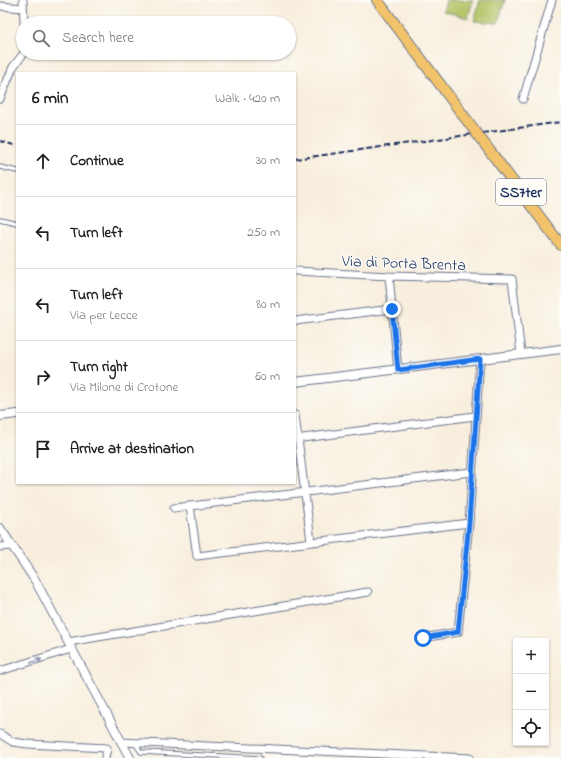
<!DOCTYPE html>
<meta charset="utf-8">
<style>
:root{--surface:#fff;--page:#f6f6f6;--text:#202124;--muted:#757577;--line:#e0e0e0}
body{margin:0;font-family:"Indie Flower",sans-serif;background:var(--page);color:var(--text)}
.controls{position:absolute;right:12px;bottom:12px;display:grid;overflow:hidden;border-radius:0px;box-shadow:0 1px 3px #0004}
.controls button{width:36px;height:36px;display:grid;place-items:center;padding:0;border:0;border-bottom:1px solid var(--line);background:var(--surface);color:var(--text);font:20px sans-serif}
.stop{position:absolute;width:12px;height:12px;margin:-9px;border:3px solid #1a73e8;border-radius:50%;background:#fff}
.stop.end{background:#1a73e8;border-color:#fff;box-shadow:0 1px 4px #0008}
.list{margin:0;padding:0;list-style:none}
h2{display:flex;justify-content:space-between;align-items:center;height:52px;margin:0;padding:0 16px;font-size:17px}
h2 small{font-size:13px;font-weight:400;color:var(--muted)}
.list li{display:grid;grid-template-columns:26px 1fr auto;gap:12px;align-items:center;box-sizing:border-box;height:72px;padding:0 16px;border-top:1px solid var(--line)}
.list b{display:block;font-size:15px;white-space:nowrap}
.list p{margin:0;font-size:13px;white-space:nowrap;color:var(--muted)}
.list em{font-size:13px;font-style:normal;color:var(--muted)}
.icon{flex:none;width:22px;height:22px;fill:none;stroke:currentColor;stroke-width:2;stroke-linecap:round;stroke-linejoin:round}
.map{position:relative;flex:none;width:561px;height:758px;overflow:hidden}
.search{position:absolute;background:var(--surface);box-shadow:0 1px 3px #0004;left:16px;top:16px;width:280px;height:44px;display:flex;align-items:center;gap:10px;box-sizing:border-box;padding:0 14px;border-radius:22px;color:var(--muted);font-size:15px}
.panel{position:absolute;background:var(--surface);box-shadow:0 1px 3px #0004;left:16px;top:72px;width:280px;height:412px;border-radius:0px}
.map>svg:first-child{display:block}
.green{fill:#b2c366;stroke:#667962}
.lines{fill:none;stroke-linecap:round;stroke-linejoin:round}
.service-casing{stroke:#68728a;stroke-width:5.5}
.minor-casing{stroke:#68728a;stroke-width:9}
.tertiary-casing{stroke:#68728a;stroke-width:10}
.primary-casing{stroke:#68728a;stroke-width:12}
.service{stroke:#fff;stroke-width:3.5}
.minor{stroke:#fff;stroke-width:7}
.tertiary{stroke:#fff;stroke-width:8}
.primary{stroke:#f2c36a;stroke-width:10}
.rail{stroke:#1b2f5e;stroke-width:2;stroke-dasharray:6 3;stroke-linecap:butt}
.primary-bridge-casing{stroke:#68728a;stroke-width:12;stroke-linecap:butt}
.primary-bridge{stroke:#f2c36a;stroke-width:10}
.oneway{stroke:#8d97ae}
.route{stroke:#1a73e8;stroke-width:5}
.labels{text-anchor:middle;stroke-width:3;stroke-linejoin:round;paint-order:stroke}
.shield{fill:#fdfcf7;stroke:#5f6c8c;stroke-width:1}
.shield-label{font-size:15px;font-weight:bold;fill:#1b2f5e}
.street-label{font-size:16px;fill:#1b2f5e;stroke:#fdfcf7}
</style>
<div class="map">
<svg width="561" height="758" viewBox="0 0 561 758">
<rect width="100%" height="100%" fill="#fdfcf7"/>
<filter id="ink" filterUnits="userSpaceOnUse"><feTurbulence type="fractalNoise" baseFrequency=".025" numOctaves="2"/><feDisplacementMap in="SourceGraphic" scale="8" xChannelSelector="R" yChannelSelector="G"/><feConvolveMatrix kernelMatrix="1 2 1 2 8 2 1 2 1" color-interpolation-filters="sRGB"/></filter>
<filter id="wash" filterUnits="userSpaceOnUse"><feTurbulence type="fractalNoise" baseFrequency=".012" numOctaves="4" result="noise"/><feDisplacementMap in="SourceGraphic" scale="16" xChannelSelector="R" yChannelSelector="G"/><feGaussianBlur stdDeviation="0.9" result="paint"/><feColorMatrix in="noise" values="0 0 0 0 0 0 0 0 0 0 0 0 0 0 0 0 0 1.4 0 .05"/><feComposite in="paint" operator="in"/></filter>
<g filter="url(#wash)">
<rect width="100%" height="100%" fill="#f8eedd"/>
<path class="green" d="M446 0H473L468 18 443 11Z
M480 0H505L498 23 474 21Z"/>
</g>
<g filter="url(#ink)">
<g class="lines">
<defs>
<path id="service" d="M0 167 17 171
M0 219 17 223
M135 743 141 752 260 758"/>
<path id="minor" d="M23 0 24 23
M0 6 23 8
M0 99 13 67 24 53
M523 99 552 0
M295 271 389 276 512 279 521 354
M389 276 398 370
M295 321 392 309
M295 415 311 541
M295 439 475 416
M190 506 197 556 469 523
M174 508 471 472
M0 547 11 546
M423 638 458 632 469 523 480 359
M68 642 368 592
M0 671 71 649
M0 734 13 742 28 744 107 748 105 758
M121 742 470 758"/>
<path id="tertiary" d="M295 382 561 349
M0 416 17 414
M0 528 35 580 130 758"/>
<path id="primary" d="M377 0 472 127
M480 138 561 245"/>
</defs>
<use href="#service" class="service-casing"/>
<use href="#minor" class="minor-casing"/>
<use href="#tertiary" class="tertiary-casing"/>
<use href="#primary" class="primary-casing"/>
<use href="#service" class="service"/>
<use href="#minor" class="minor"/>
<use href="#tertiary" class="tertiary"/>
<use href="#primary" class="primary"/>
<path class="rail" d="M0 141 17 146
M295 159 561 122"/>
<defs>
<path id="primary-bridge" d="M472 127 480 138"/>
</defs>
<use href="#primary-bridge" class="primary-bridge-casing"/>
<use href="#primary-bridge" class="primary-bridge"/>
</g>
<defs><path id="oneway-shaft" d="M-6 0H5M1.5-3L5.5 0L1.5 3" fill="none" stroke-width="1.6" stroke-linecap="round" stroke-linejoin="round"/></defs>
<use class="oneway" href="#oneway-shaft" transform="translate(36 661) rotate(-19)"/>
</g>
<g class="lines" filter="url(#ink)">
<path class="route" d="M392 309 398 370 480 359 469 523 458 632 423 638"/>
</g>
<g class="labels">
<rect class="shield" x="496" y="179" width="50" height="26" rx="3"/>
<g class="shield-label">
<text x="521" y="197">SS7ter</text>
</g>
<g class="street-label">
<text transform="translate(404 262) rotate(2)" y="6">Via di Porta Brenta</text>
</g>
</g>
</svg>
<div class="controls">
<button>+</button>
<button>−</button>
<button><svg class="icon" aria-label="locate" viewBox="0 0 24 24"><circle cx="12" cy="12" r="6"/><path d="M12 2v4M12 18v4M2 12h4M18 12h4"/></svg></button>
</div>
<div class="stop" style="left:423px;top:638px"></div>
<div class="stop end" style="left:392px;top:309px"></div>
<div class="search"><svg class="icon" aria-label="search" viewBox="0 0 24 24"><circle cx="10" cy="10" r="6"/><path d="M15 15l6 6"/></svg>Search here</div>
<section class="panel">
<h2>6 min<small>Walk · 420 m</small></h2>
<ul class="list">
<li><svg class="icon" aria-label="ahead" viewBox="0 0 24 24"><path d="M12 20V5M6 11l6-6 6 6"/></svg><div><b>Continue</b></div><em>30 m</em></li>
<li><svg class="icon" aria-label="left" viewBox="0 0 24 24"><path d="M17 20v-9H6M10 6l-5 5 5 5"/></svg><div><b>Turn left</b></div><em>250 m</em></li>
<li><svg class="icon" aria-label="left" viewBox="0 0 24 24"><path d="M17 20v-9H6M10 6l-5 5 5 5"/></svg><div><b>Turn left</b><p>Via per Lecce</p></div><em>80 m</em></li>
<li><svg class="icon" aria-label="right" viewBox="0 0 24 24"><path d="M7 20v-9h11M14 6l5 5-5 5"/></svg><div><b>Turn right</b><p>Via Milone di Crotone</p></div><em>60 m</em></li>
<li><svg class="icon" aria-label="arrive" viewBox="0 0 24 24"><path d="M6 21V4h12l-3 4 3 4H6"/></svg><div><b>Arrive at destination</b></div></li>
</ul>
</section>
</div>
